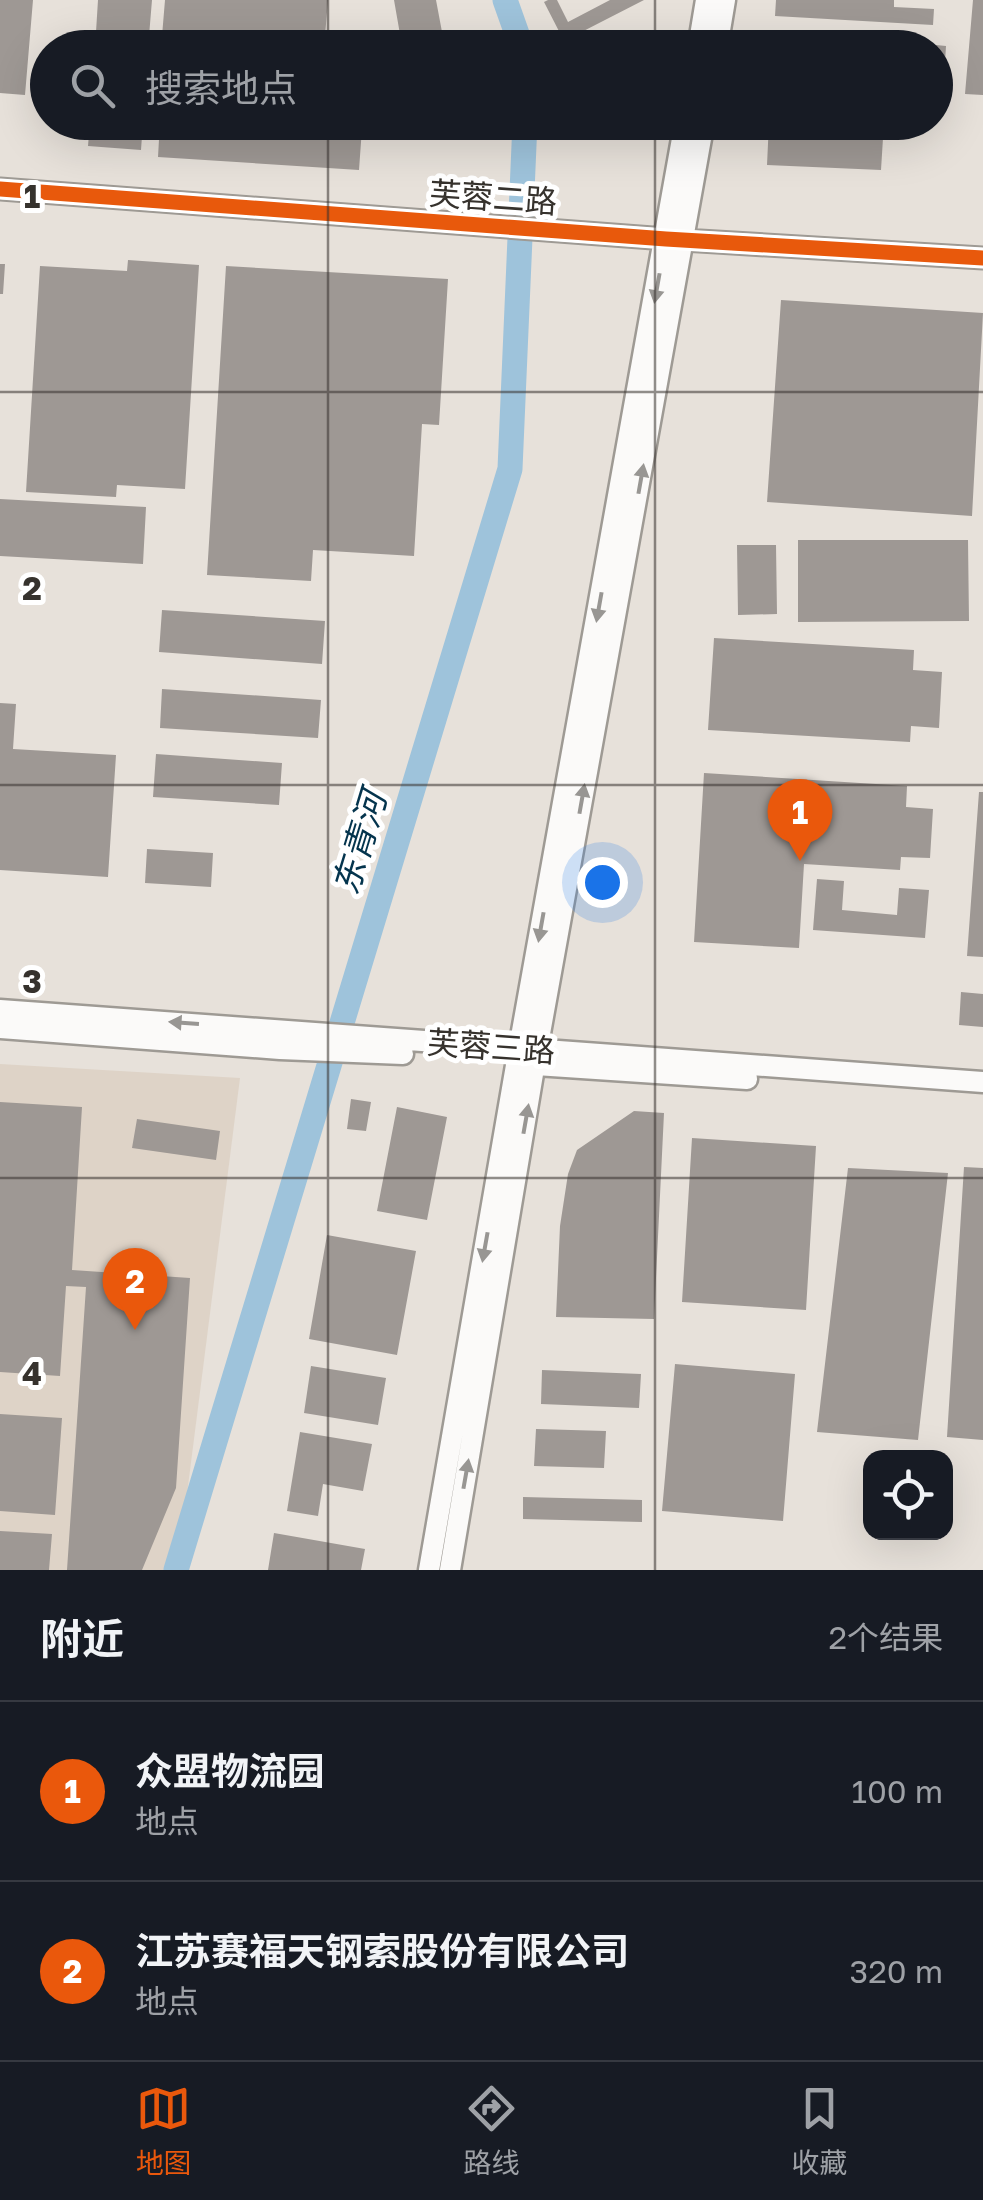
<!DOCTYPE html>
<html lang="zh">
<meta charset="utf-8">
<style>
:root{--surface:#171b24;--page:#242831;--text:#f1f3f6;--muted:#9ea1a6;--line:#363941;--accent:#ea580c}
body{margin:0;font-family:"Golos Text","Noto Sans SC",sans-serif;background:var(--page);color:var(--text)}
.controls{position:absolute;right:30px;bottom:30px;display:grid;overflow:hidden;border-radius:20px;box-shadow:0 10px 40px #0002}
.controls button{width:90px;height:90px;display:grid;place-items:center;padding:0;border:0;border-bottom:2px solid var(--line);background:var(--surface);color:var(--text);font:50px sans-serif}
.you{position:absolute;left:602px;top:882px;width:35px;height:35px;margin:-25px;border:8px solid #fff;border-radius:50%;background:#1a73e8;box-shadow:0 0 0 15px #1a73e833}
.badge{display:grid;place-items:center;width:65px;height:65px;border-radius:50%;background:var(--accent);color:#fff;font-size:32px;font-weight:700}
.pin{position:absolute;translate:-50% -82px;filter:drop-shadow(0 2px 5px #0008)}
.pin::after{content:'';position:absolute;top:52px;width:35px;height:30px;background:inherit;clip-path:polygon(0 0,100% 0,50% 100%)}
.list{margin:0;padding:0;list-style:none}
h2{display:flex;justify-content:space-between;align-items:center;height:130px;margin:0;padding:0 40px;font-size:42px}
h2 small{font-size:32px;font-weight:400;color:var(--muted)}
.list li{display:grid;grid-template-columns:65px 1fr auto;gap:30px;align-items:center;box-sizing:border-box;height:180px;padding:0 40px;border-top:2px solid var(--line)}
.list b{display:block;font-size:38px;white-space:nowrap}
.list p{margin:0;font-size:32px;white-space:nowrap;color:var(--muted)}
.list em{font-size:32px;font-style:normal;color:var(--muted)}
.icon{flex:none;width:55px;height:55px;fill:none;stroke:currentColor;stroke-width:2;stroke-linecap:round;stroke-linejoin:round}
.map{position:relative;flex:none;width:983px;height:1570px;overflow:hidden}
.search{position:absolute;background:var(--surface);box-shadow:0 10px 40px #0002;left:30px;right:30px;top:30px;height:110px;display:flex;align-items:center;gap:25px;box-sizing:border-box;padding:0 35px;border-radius:55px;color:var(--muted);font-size:38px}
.sheet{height:490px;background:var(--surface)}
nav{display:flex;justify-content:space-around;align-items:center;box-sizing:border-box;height:140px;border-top:2px solid var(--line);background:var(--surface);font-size:28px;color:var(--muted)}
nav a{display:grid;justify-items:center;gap:5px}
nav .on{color:var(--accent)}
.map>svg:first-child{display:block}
.built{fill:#ded3c7}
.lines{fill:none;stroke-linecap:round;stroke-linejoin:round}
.river{stroke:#9ec3db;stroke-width:25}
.building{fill:#9e9894}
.secondary-casing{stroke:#9e9a94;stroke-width:25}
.secondary{stroke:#fbfaf9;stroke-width:20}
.cycleway-casing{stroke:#fff;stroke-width:21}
.cycleway{stroke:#e8590c;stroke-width:15}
.oneway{fill:#989693}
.grid{fill:none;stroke:#36322d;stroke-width:2.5;stroke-opacity:0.55}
.labels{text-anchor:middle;stroke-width:10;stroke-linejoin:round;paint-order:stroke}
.street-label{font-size:32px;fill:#36322d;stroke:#fff}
.water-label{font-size:35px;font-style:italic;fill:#04344d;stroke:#fff}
.grid-label{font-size:32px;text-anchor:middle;font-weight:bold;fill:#36322d;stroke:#fff;stroke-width:10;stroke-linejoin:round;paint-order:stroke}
</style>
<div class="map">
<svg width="983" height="1570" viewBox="0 0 983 1570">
<rect width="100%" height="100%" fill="#e7e1da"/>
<path class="built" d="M0 1064 240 1078 181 1541 165 1570H0Z"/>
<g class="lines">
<path class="river" d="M505 0 522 48
M176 1570 510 469 525 122"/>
</g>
<path class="building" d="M0 0H33L25 95 0 93Z
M98 0H152L148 48H95Z
M165 0H328L324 48H161Z
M394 0H436L442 32 401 40Z
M548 0H557L568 22 610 0H644L564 41 544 2Z
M776 0H894V7L934 9 933 25 775 16Z
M973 0H983V95L965 94Z
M767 37 917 44V48H767Z
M936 45 946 46 943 95 936 94Z
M90 122H143L141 150 88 146Z
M160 122 324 133 325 125 362 128 359 170 158 157Z
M769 122H884L881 170 767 165Z
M128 260 199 265 185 489 117 485 116 497 26 492 40 266 127 271Z
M0 264H5L3 294H0Z
M226 266 448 279 439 425 422 424 414 556 313 550 311 581 207 575Z
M781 300 983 313 972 516 767 502Z
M0 499 146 507 143 564 0 556Z
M798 540H968L969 621 798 622Z
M737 545H776L777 614 738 615Z
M162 610 325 621 322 664 159 652Z
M714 638 914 650 913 670 942 672 939 728 911 726 910 742 708 730Z
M162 689 321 700 318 738 160 728Z
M0 703 16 704 13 749 116 755 108 877 0 870Z
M156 754 282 763 279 805 153 797Z
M704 773 907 786 906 807 933 809 930 858 901 857 900 870 804 864 799 948 694 942Z
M979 792H983V957L967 956Z
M147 849 213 853 211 887 145 883Z
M817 879 844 881 842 910 897 915 899 888 929 890 925 938 813 930Z
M961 992 983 994V1027L959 1025Z
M351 1099 371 1102 366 1131 347 1129Z
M0 1102 82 1107 72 1270 190 1278 176 1488 142 1570H67L86 1287 66 1286 60 1376 0 1372Z
M397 1107 447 1117 427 1220 377 1211Z
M634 1111 664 1113 654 1319 556 1317 560 1226 568 1174 577 1150Z
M137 1119 220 1131 216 1160 132 1148Z
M692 1138 816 1146 806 1310 682 1302Z
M964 1167 983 1168V1440L947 1437Z
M848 1168 948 1173 918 1440 817 1432Z
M327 1235 416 1251 397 1355 309 1339Z
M675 1364 795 1374 783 1521 662 1511Z
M311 1366 386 1378 378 1425 304 1413Z
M542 1370 641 1374 639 1408 541 1404Z
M0 1414 62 1418 55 1515 0 1511Z
M536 1429 606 1431 604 1468 534 1466Z
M300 1432 372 1444 363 1491 323 1484 318 1516 287 1511Z
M523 1497 642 1500V1522L523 1519Z
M0 1531 52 1534 49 1570H0Z
M274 1533 365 1549 361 1570H268Z"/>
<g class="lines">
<defs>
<path id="secondary" d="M698 48 706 0
M717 48 725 0
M0 189 666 239 983 258
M0 1010 983 1082
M0 1028 280 1049 403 1054
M521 1064 747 1079
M429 1570 519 1048 685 122
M450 1570 537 1050 704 122"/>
</defs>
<use href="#secondary" class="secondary-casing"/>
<use href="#secondary" class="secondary"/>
<defs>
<path id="cycleway" d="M0 189 666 239 983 258"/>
</defs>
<use href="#cycleway" class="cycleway-casing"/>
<use href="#cycleway" class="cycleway"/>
</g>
<defs><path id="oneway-solid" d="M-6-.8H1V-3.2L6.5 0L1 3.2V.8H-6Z" transform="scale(2.5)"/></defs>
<g class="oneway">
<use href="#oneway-solid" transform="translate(657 288) rotate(100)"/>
<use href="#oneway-solid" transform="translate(641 479) rotate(-80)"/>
<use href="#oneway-solid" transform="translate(599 607) rotate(100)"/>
<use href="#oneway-solid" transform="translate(582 799) rotate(-80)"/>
<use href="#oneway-solid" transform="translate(541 927) rotate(100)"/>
<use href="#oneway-solid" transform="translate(184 1023) rotate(-176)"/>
<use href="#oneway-solid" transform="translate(526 1119) rotate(-80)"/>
<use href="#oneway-solid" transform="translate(485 1247) rotate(100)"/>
<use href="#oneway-solid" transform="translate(466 1474) rotate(-80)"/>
</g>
<path class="grid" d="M328 0V48M655 0V48M328 122V1570M655 122V1570M0 392H983M0 785H983M0 1178H983"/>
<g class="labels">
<g class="street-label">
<text transform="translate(493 198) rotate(4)" y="11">芙蓉二路</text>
<text transform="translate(491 1047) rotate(4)" y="11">芙蓉三路</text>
</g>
<g class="water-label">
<text transform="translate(360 843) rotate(-73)" y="12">东青河</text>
</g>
</g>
<g class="grid-label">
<text x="32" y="208">1</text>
<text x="32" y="600">2</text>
<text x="32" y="993">3</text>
<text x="32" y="1385">4</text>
</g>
</svg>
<div class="controls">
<button><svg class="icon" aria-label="locate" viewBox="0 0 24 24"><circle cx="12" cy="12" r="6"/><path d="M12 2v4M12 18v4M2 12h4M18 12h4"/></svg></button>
</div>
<div class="you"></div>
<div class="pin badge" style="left:800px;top:861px">1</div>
<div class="pin badge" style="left:135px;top:1330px">2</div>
<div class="search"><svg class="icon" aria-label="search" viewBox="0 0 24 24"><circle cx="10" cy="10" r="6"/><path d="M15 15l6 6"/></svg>搜索地点</div>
</div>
<section class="sheet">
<h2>附近<small>2个结果</small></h2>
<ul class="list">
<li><span class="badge">1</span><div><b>众盟物流园</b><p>地点</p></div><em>100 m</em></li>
<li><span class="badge">2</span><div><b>江苏赛福天钢索股份有限公司</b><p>地点</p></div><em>320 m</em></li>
</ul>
</section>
<nav>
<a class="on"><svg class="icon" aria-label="map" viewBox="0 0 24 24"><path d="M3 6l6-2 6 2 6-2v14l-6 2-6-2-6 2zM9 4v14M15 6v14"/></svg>地图</a>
<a><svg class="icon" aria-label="directions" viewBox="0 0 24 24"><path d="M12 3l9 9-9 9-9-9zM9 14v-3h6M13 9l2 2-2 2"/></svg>路线</a>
<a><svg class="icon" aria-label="saved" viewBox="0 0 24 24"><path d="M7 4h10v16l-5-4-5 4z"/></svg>收藏</a>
</nav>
